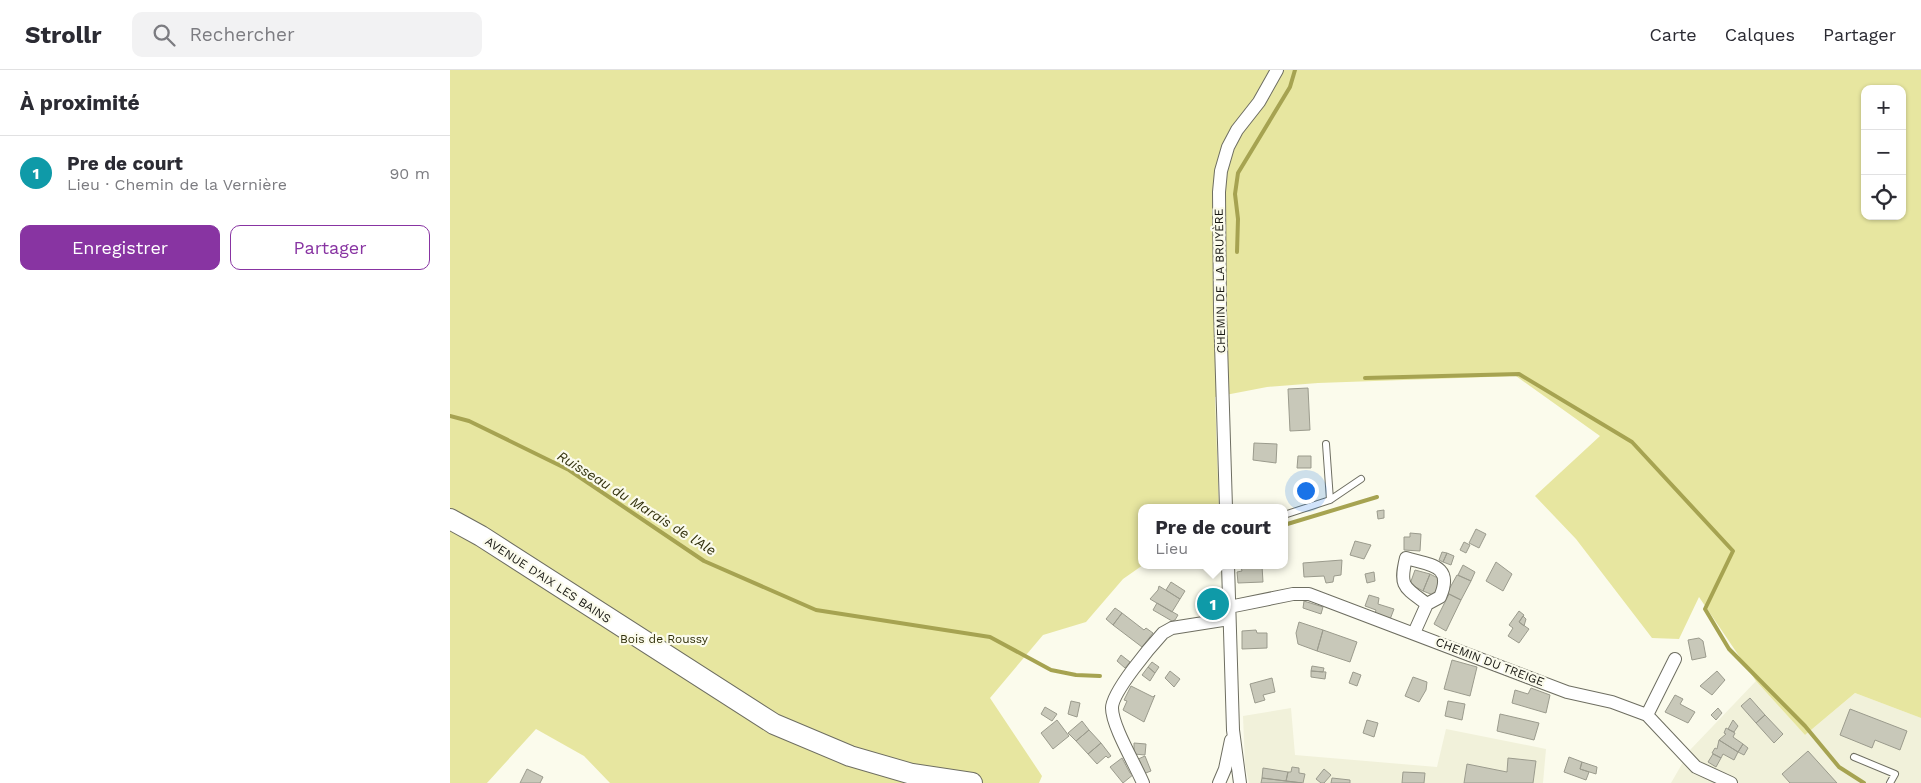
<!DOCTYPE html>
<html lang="fr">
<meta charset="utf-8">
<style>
:root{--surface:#fff;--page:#f2f2f3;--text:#2b2b33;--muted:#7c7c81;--line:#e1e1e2;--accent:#8834a2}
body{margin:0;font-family:"Work Sans",sans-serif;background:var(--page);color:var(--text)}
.controls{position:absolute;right:15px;top:15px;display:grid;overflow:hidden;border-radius:10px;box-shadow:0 1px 4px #0004}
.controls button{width:45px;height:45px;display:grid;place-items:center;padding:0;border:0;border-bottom:1px solid var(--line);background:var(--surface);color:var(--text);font:25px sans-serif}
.you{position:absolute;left:855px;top:420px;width:18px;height:18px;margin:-12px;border:4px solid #fff;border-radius:50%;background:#1a73e8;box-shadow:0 0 0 8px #1a73e833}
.badge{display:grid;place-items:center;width:32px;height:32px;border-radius:50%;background:var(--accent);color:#fff;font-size:16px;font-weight:700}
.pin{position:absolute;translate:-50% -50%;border:2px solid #fff;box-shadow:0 1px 5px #0006}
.popup{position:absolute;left:688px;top:434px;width:150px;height:65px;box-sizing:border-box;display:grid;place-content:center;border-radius:10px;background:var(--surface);filter:drop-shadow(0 1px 4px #0005);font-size:16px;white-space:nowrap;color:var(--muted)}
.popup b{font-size:19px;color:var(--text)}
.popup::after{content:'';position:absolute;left:50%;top:100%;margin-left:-10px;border:10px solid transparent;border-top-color:var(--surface)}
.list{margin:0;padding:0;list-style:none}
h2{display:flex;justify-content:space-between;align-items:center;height:65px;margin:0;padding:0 20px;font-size:21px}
h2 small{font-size:16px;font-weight:400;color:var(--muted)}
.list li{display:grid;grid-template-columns:32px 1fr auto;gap:15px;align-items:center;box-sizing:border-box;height:75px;padding:0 20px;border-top:1px solid var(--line)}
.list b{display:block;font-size:19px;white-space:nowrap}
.list p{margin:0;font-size:16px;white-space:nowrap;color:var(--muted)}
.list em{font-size:16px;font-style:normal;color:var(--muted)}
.actions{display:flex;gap:10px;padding:15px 20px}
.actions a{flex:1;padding:11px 0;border:1px solid var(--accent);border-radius:10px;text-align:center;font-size:18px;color:var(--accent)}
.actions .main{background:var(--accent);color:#fff}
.icon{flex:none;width:28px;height:28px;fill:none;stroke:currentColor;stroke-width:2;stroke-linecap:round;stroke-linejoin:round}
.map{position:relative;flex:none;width:1471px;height:713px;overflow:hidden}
header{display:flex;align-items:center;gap:30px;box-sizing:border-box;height:70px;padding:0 25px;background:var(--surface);border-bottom:1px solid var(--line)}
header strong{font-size:24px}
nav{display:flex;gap:28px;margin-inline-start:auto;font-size:18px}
.search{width:350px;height:45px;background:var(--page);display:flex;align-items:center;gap:12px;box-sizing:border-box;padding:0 18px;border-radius:10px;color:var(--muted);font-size:19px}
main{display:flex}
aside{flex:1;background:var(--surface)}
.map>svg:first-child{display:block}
.built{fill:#f1f1da}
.green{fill:#e7e6a0;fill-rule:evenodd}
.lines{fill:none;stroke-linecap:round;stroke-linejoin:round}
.stream{stroke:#a6a351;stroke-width:4}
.building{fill:#c8c8b9;stroke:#9b9b8d}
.lane-casing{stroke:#6e6e61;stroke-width:8}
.street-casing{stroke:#6e6e61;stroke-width:14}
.primary-casing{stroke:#6e6e61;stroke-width:22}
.lane{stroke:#fff;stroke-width:6}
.street{stroke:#fff;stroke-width:12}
.primary{stroke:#fff;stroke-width:20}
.labels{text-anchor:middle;stroke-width:4.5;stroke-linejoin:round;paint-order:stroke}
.street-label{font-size:12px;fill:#161611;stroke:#fbfbec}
.park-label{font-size:12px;fill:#302f0a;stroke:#fbfbec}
.water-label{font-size:14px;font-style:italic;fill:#33320e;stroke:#fbfbec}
</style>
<header>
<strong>Strollr</strong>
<div class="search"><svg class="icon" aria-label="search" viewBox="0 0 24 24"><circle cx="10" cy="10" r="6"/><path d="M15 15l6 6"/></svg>Rechercher</div>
<nav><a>Carte</a><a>Calques</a><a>Partager</a></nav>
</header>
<main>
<aside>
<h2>À proximité<small></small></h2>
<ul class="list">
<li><span class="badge" style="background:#0f9aa8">1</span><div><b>Pre de court</b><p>Lieu · Chemin de la Vernière</p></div><em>90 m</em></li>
</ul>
<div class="actions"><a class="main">Enregistrer</a><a>Partager</a></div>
</aside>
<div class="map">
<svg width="1471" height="713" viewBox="0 0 1471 713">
<rect width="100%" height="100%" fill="#fbfbec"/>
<path class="built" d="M1306 611 1355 665 1405 623 1471 648V713H1221L1240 680Z
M841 638 845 685 987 697 996 659 1096 679 1093 713H799L795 695 793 646Z"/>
<path class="green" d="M0 0H1471V648L1405 623 1355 665 1306 611 1249 527 1229 569 1202 568 1126 469 1085 426 1150 366 1066 306 868 313 817 317 765 327 769 438H692L693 495 673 509 636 552 593 565 540 628 592 706 589 713H160L134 686 86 659 37 713H0ZM1415 19H1452V146H1415Z"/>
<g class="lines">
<path class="stream" d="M787 182 788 149 785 124 788 103 840 17 845 0
M915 308 1069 304 1182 372 1283 481 1255 539 1279 579 1355 656 1389 697 1414 713
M0 346 19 351 119 400 254 491 366 540 540 567 601 600 626 605 650 606
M834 455 927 427"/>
</g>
<path class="building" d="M858 318 860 360 840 361 838 319Z
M804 373 827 374 826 393 803 390Z
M848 386H861V398H847Z
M934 440V448L928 449 927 441Z
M1026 459 1036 464 1029 478 1019 473Z
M960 463 971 464 970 481 954 480V467H960Z
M905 471 921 475 914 489 900 485Z
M1014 472 1020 475 1016 483 1010 480Z
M992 482 997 483 993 492 989 490Z
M997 483 1004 486 1001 495 993 492Z
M892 490 891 505 884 506 883 512 876 513 874 506 854 507 853 493Z
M1046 492 1062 504 1053 521 1036 511Z
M1013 495 1025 502 1021 511 1008 505Z
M812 496 813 512 788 513 787 502 792 501 791 497Z
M965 500 980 504 973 521 960 514Z
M924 502 925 511 917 513 915 504Z
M980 504 994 511 988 527 973 521Z
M1007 505 1021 511 1011 530 997 523Z
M721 512 735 521 730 529 716 520Z
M709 516 730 529 722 542 700 529 708 520Z
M999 524 1011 530 996 561 984 554Z
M919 525 929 528 928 534 944 539 939 552 924 547 926 540 915 536Z
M854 531 873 537 871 544 853 538Z
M707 533 728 545 725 550 722 551 703 540Z
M665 538 672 543 663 555 656 549Z
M1069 541 1074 545 1069 552 1079 559 1069 573 1058 566 1063 558 1059 555Z
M672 543 694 560 696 558 703 563 692 577 663 555Z
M1073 546 1076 549 1074 556 1069 552Z
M849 552 873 560 867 581 848 574 846 563Z
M806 560 807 563H817V578L792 579V561Z
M873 560 907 572 900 592 867 581Z
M1249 568 1253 571 1256 587 1242 590 1238 570Z
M671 585 680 592 675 598 667 591Z
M1002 590 1027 597 1020 626 994 619Z
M702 592 709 597 705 603 698 597Z
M862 596 874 598 873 602 861 601Z
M698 597 705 603 700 611 692 605Z
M720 601 730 609 724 617 715 608Z
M861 601 876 602 875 609 861 607Z
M1267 601 1275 610 1262 625 1250 616Z
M903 602 911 605 907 616 899 613Z
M963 607 977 612 976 620 969 632 955 626Z
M822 608 825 622 813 625 815 630 805 633 800 614Z
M681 616 703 627 705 625 694 652 673 640 677 631 674 630Z
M1081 618 1100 625 1096 643 1062 633 1065 620 1078 624Z
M1225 625 1233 629 1230 634 1245 642 1238 653 1215 642Z
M1300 628 1315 645 1306 653 1291 636Z
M621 631 630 633 627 647 618 644Z
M998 631 1015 634 1012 650 995 646Z
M595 637 607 644 602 651 591 644Z
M1268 638 1272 643 1266 650 1261 645Z
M1400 639 1457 661 1450 680 1425 670 1422 678 1390 665Z
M1050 644 1089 653 1084 670 1047 661Z
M1315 645 1333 664 1324 673 1306 653Z
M607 650 619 666 603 679 591 663Z
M917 650 928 653 924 667 913 663Z
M1283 650 1288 656 1284 662 1278 659Z
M632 651 639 660 626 671 618 663Z
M1276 658 1285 663 1283 667 1293 674 1288 682 1269 670 1276 664 1274 663Z
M639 660 651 673 638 684 626 671Z
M1269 670 1288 682 1284 690 1273 684 1271 688 1262 683 1265 678 1267 679Z
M651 673 661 686 658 688 656 686 647 694 638 684Z
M684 673 696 674 695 685 684 684Z
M1293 674 1298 678 1294 685 1288 682Z
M1358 681 1387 713H1340L1332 704Z
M1263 684 1271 688 1266 697 1258 692Z
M695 686 701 701 693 704 686 690Z
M1119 687 1132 692 1130 699 1139 702 1136 710 1114 702Z
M672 688 680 703 684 704 673 713 660 697Z
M1058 688 1086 691 1083 713H1014L1017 694 1057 702Z
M1132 692 1147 697 1146 704 1130 699Z
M842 697 849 698V703L855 704 853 713 836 711 838 702H841Z
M813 698 838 702 836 711 812 708Z
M77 699 93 707 90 713H70Z
M874 699 881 705 874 713H871L866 709Z
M953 702 975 703 974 713H952Z
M812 708 852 713H811Z
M882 708 900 710V713H881Z"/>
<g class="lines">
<defs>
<path id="lane" d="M880 430 911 409
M834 445 880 430 876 374
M1404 687 1445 704 1440 713"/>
<path id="street" d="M776 438 770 241 769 122 771 101 778 77 787 60 809 32 827 0
M778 495 783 660 790 713
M779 537 843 524H859L1117 622 1162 632 1197 645 1246 697 1281 713
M964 563 977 534 990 527C1004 495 980 495 956 488 949 517 954 517 977 534
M1197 645 1225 589
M693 713C685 694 662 656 662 638 662 622 701 576 713 563L722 558 779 549
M769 713 775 699 781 670"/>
<path id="primary" d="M0 449 31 466 324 654 400 686 462 704 522 713"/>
</defs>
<use href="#lane" class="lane-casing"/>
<use href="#street" class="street-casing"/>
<use href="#primary" class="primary-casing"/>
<use href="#lane" class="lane"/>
<use href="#street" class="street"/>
<use href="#primary" class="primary"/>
</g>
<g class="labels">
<g class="street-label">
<text transform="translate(770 211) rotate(-91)" y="4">CHEMIN DE LA BRUYÈRE</text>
<text transform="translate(98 510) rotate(33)" y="4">AVENUE D'AIX LES BAINS</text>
<text transform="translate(1040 592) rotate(21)" y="4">CHEMIN DU TREIGE</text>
</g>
<g class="park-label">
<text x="214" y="573">Bois de Roussy</text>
</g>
<g class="water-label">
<text transform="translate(187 433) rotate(32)" y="5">Ruisseau du Marais de l'Ale</text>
</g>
</g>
</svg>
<div class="controls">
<button>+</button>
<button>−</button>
<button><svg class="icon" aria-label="locate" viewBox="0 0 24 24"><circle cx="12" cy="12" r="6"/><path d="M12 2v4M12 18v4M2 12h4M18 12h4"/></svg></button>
</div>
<div class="you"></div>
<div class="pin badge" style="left:763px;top:534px;background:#0f9aa8">1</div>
<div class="popup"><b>Pre de court</b>Lieu</div>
</div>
</main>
